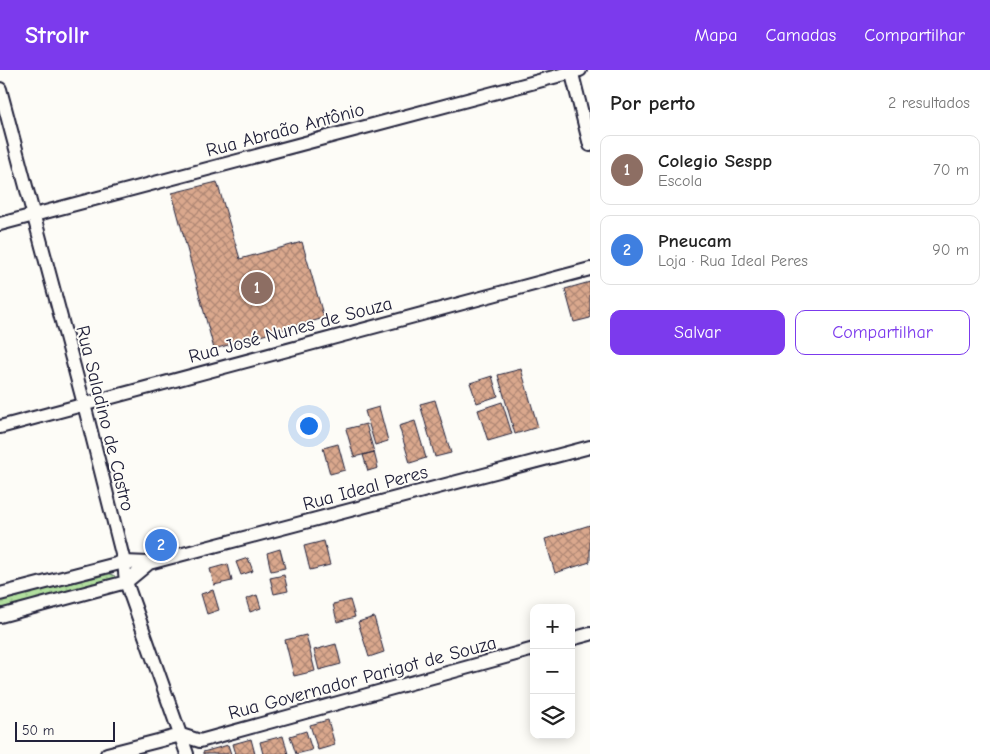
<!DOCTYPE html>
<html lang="pt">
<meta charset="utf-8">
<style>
:root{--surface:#fff;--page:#f2f2f2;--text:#222;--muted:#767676;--line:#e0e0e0;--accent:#7c3aed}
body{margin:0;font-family:"Comic Neue",sans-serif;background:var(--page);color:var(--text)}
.controls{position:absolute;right:15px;bottom:15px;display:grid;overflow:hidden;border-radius:10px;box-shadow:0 2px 12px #0003}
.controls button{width:45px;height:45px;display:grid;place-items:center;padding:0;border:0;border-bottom:1px solid var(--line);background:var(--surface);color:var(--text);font:25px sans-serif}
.scale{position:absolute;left:15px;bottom:12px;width:100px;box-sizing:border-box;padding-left:5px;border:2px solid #22223b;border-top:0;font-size:14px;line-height:18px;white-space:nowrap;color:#22223b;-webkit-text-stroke:4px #fdfcf7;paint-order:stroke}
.you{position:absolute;left:308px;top:355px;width:18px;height:18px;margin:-12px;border:4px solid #fff;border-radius:50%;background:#1a73e8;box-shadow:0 0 0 8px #1a73e833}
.badge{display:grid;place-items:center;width:32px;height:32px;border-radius:50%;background:var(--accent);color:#fff;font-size:16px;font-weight:700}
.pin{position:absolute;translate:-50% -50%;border:2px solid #fff;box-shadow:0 1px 5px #0006}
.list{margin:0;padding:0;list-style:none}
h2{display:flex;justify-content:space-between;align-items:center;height:65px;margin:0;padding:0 20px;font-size:21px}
h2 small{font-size:16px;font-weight:400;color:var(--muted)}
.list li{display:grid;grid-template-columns:32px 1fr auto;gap:15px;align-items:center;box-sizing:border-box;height:70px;margin:0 10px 10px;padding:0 10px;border:1px solid var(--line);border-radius:10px}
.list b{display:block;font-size:19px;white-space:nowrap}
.list p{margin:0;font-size:16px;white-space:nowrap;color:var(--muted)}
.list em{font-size:16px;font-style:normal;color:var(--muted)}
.actions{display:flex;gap:10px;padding:15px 20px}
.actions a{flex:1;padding:11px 0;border:1px solid var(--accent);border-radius:10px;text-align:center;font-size:18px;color:var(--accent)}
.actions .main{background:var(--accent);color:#fff}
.icon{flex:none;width:28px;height:28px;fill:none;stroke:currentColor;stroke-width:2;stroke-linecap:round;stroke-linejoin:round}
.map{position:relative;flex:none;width:590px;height:684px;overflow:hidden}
header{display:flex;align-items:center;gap:30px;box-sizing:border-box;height:70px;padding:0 25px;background:var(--accent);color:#fff}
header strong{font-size:24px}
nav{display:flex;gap:28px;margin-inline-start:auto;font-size:18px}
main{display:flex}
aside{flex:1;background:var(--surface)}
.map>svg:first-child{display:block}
.park{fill:url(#park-dots);stroke:#6a816d}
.building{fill:url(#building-cross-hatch);stroke:#22223b}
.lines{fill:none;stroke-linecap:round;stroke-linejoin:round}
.street-casing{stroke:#22223b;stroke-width:16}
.street{stroke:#fdfcf7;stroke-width:12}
.labels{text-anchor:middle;stroke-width:4;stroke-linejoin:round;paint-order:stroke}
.street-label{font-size:19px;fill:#22223b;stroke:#fdfcf7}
</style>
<header>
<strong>Strollr</strong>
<nav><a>Mapa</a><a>Camadas</a><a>Compartilhar</a></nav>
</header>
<main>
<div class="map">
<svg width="590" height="684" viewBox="0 0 590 684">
<defs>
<pattern id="park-dots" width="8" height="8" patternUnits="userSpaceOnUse" patternTransform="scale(1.25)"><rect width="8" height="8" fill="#b2e09f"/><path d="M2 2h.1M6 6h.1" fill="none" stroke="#99c08a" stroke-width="1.8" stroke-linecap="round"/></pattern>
<pattern id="building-cross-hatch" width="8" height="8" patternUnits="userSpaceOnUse" patternTransform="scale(1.25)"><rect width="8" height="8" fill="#daa88d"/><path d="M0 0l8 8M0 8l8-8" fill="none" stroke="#b08874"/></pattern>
</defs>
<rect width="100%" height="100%" fill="#fdfcf7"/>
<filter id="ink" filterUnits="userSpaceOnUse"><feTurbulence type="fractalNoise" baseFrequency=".02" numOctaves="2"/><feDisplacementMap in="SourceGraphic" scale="10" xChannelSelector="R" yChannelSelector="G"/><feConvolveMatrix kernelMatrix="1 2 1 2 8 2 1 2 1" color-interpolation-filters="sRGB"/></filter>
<g filter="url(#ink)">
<path class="park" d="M110 504 115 506 112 511 0 542V530Z"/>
<path class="building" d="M217 112 240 189 302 172 324 248 214 279 172 123Z
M590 212V248L574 252 565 219Z
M521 299 538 357 515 364 498 305Z
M492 306 498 326 477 333 470 313Z
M435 330 451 383 435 387 420 334Z
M502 332 512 364 488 371 478 340Z
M379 337 388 371 375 375 365 341Z
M415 351 426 388 410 393 399 356Z
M366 354 374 382 354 387 346 359Z
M338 374 345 400 330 404 323 378Z
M374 382 378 398 368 401 363 385Z
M590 455V492L555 503 545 469Z
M324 471 330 495 310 500 304 476Z
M280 479 285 498 271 501 267 483Z
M248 488 253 501 241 505 236 492Z
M228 494 232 511 214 515 210 499Z
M284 505 288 521 274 524 270 508Z
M213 520 219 540 207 544 201 524Z
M257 525 261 538 250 542 246 529Z
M350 530 355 547 337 552 333 534Z
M374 547 384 582 369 587 358 552Z
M306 565 315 601 294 606 285 570Z
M336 574 341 594 319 600 314 580Z
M328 650 335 675 318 680 310 655Z
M306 661 312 680 296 684 290 666Z
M283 666 288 684H263L260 672Z
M251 669 255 684H236L233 674Z
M228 675 231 684H203V682Z"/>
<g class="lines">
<defs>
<path id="street" d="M571 0 590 75
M0 19 84 334 124 492 126 512 187 684
M0 154 580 0
M0 357 590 199
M0 524 124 492 149 493 590 377
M0 546 126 512 149 493
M571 569 590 564
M107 684 181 665 200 671 534 579"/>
</defs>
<use href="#street" class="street-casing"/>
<use href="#street" class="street"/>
</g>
</g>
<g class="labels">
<g class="street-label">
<text transform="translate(285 59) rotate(-15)" y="7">Rua Abraão Antônio</text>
<text transform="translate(290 259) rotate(-15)" y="7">Rua José Nunes de Souza</text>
<text transform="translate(106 348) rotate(76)" y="7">Rua Saladino de Castro</text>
<text transform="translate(365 417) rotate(-15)" y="7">Rua Ideal Peres</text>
<text transform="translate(362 607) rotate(-15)" y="7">Rua Governador Parigot de Souza</text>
</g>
</g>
</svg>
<div class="controls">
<button>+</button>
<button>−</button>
<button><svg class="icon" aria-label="layers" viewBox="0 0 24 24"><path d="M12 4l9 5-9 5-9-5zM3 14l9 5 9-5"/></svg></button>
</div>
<div class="scale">50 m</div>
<div class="you"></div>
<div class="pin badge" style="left:257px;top:218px;background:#8d6e63">1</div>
<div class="pin badge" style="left:161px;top:475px;background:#3f7fe0">2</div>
</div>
<aside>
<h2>Por perto<small>2 resultados</small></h2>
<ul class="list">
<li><span class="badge" style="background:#8d6e63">1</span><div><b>Colegio Sespp</b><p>Escola</p></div><em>70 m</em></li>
<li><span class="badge" style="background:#3f7fe0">2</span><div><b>Pneucam</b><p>Loja · Rua Ideal Peres</p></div><em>90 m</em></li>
</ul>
<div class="actions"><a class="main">Salvar</a><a>Compartilhar</a></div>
</aside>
</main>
